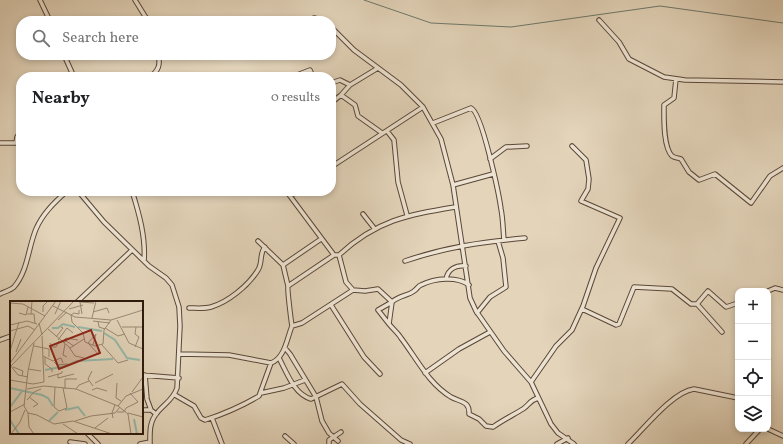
<!DOCTYPE html>
<meta charset="utf-8">
<style>
:root{--surface:#fff;--page:#f2f2f2;--text:#202124;--muted:#757577;--line:#e0e0e0}
body{margin:0;font-family:Vollkorn,serif;background:var(--page);color:var(--text)}
.controls{position:absolute;right:12px;bottom:12px;display:grid;overflow:hidden;border-radius:8px;box-shadow:0 2px 6px #0003}
.controls button{width:36px;height:36px;display:grid;place-items:center;padding:0;border:0;border-bottom:1px solid var(--line);background:var(--surface);color:var(--text);font:20px sans-serif}
.list{margin:0;padding:0;list-style:none}
h2{display:flex;justify-content:space-between;align-items:center;height:52px;margin:0;padding:0 16px;font-size:17px}
h2 small{font-size:13px;font-weight:400;color:var(--muted)}
.icon{flex:none;width:22px;height:22px;fill:none;stroke:currentColor;stroke-width:2;stroke-linecap:round;stroke-linejoin:round}
.map{position:relative;flex:none;width:783px;height:444px;overflow:hidden}
.search{position:absolute;background:var(--surface);box-shadow:0 2px 6px #0003;left:16px;top:16px;width:320px;height:44px;display:flex;align-items:center;gap:10px;box-sizing:border-box;padding:0 14px;border-radius:16px;color:var(--muted);font-size:15px}
.panel{position:absolute;background:var(--surface);box-shadow:0 2px 6px #0003;left:16px;top:72px;width:320px;height:124px;border-radius:16px}
.map>svg:first-child{display:block}
.lines{fill:none;stroke-linecap:round;stroke-linejoin:round}
.stream{stroke:#6c796b;stroke-width:1}
.street-casing{stroke:#5a4738;stroke-width:5.5}
.street{stroke:#ede3d2;stroke-width:3.5}
.inset-river{fill:none;stroke:#96b9aa;stroke-width:2}
.inset-road{fill:none;stroke:#9a8974;stroke-width:1}
.view{fill:#8f2418;fill-opacity:0.15;stroke:#8f2418;stroke-width:2}
.inset-edge{fill:none;stroke:#2d180c;stroke-width:2}
</style>
<div class="map">
<svg width="783" height="444" viewBox="0 0 783 444">
<rect width="100%" height="100%" fill="#e3d4ba"/>
<filter id="stains"><feTurbulence type="fractalNoise" baseFrequency=".005" numOctaves="4"/><feColorMatrix values="0 0 0 0 .2 0 0 0 0 .09 0 0 0 0 .02 0 0 0 .5 -.17"/></filter>
<radialGradient id="worn" r=".72"><stop offset=".6" stop-color="#630" stop-opacity="0"/><stop offset="1" stop-color="#630" stop-opacity=".3"/></radialGradient>
<g class="lines">
<path class="stream" d="M364 0 431 23 511 27 660 6 783 23"/>
<defs>
<path id="street" d="M40 0 50 21
M135 0 148 21
M599 20 619 42 629 59 664 77 685 80 783 82
M307 21 314 18 325 21
M331 27 354 50 401 85 423 107 441 139 453 185 470 298 476 311 504 351 531 382 551 424 558 433 574 444
M64 55 74 77
M150 77C158 71 161 65 158 55
M292 77 310 70 313 77
M676 79 674 98 664 105C664 118 663 147 672 156 675 158 679 158 681 159L689 172 699 180 715 174 751 203 770 176 783 168
M331 83 340 80 350 85
M341 95 350 85 378 68
M331 103 341 95 355 105 358 116 382 133
M433 123 471 108C482 112 499 195 501 209 503 219 503 230 504 240
M387 131 394 140 398 182 407 215
M0 143H16L21 145
M16 143 17 137 21 131
M490 159 506 147 527 146
M331 167 423 107
M453 185 493 174
M78 191 104 222 149 266 166 278 172 285 179 307 180 326 177 388C173 400 164 404 157 413 149 422 150 433 150 444
M132 191C139 213 146 238 144 261
M287 191 290 196 298 191
M290 196 334 255
M363 214 374 228
M258 241 283 265
M339 255 346 282 353 290
M405 261C446 247 482 242 525 238
M446 279C448 269 456 265 466 266
M288 286 283 265 321 239
M768 291 775 288 783 290
M0 294C4 292 11 290 14 287 28 271 28 248 36 229 43 213 54 203 67 191
M77 302 132 250
M392 302 389 324C393 329 398 333 401 338 417 359 428 383 451 397 460 402 470 401 469 414L479 419 486 426 493 427C503 420 513 415 523 409 529 405 530 400 538 398
M697 304 708 291 726 307 738 303
M331 305 364 357 380 374
M189 308C196 308 204 309 211 307 228 302 248 286 258 270 263 262 259 254 265 247
M582 309 616 325 619 324 634 287 672 289 691 304H697L722 332
M477 313 490 297 506 287 503 258 498 241
M389 324 378 310 392 302
M292 326C291 320 287 288 288 286L334 255H339C377 220 407 215 455 207
M0 340 11 336
M285 348 290 354 316 397 322 421 329 433 338 441
M179 354 229 355 271 363C285 358 287 338 292 326L302 323 353 290 365 291 378 289 392 302C400 295 408 296 414 291 417 289 418 286 421 285 435 278 457 276 469 285
M279 358C287 373 294 394 311 399L342 384 360 404 401 440 410 444
M425 373 459 349 490 332
M142 375 179 378
M145 375 147 399 151 410
M531 382 556 346 572 330 583 306 596 268 620 218 581 201 588 189 589 179 586 160 572 146
M261 393 284 388 305 380
M175 395 194 406 201 418 205 420C224 414 242 406 259 396L271 363
M142 410H151L156 414
M212 418 222 444
M768 429 783 436
M87 433 98 444
M285 436 294 444
M70 442 85 444
M140 444 150 442
M329 444V440L341 432
M557 444 568 438
M628 444C644 429 672 392 694 389L738 398
M746 444 760 429"/>
</defs>
<use href="#street" class="street-casing"/>
<use href="#street" class="street"/>
</g>
<g transform="translate(10 301)">
<rect width="133" height="133" fill="#e3d4ba"/>
<path class="inset-river" d="M68 26 92 30M42 27H48L53 23 65 26M94 32 105 39 117 57 130 59M35 69 56 65 67 60 103 58M0 87 32 94 38 97 43 105M0 106 13 89M55 109 68 106 75 115M124 118 127 133M0 119 9 133M39 120 48 111"/>
<path class="inset-road" d="M67 0 70 1 72 13M70 1 84 2M0 2 13 3 35 15M43 5 65 16 101 19 133 9M59 8 73 4M33 11V5L38 0M83 11 97 7 99 12M9 12 16 14 18 6M17 13H24L25 22M21 13 22 0M45 13 51 0M61 14 62 21 73 32 75 41 85 45 93 43 94 29 101 19M61 14 64 12 69 13V9M82 17 86 0M48 19 57 11M107 19 119 42 133 48M83 20 100 22M88 20 89 26 95 28M29 22 32 34M0 24 17 20 27 23M112 26H133M95 27 108 35 115 33M38 28 59 46 65 55 74 57M0 30 18 25 25 29M46 36 53 27 51 26M48 39 57 27 63 32M52 41 56 37 68 39M24 42 18 70 14 105 18 112 19 126 24 133M40 42 42 46H46L49 40M54 42 56 40 64 45M78 42 86 33 83 44M78 42 89 54M55 43 53 54 57 56M92 44 108 62 118 59M24 45 39 48V56M125 46 129 36 125 33 126 26M60 47 74 38M0 50 9 21M6 51 11 38M33 55 43 60 51 57 53 62M35 56V63L42 68V71M44 61 47 64 58 63M0 62 46 0M0 64 8 74 18 76M0 66 64 0M3 66 13 70 12 75M18 68 31 70M82 70 78 78 83 85M48 73V77L64 73M38 76 52 72V70M0 79 23 83 34 81 32 35M85 82 103 73M107 82 106 97 111 100M45 86 44 106 49 110 57 107 53 87M17 88 34 85 66 88 108 105 118 113 121 133M55 88V78H67M66 88 69 84 79 80M82 89 87 87 97 90M122 91 133 76M19 96 28 103 23 106M17 99 24 91 31 88M108 105 116 95 133 88M0 111 15 103M107 111H114L116 107 128 101 120 92M18 112 27 114 44 123 63 120 102 133M118 112 133 116M103 117 102 112 105 104M65 120 81 115 105 112 110 106M53 123 68 133M85 127 98 117M1 133 10 121 15 109"/>
<path class="view" d="M81 29 90 52 49 68 40 45Z"/>
<rect width="133" height="133" class="inset-edge"/>
</g>
<rect width="100%" height="100%" filter="url(#stains)"/>
<rect width="100%" height="100%" fill="url(#worn)"/>
</svg>
<div class="controls">
<button>+</button>
<button>−</button>
<button><svg class="icon" aria-label="locate" viewBox="0 0 24 24"><circle cx="12" cy="12" r="6"/><path d="M12 2v4M12 18v4M2 12h4M18 12h4"/></svg></button>
<button><svg class="icon" aria-label="layers" viewBox="0 0 24 24"><path d="M12 4l9 5-9 5-9-5zM3 14l9 5 9-5"/></svg></button>
</div>
<div class="search"><svg class="icon" aria-label="search" viewBox="0 0 24 24"><circle cx="10" cy="10" r="6"/><path d="M15 15l6 6"/></svg>Search here</div>
<section class="panel">
<h2>Nearby<small>0 results</small></h2>
<ul class="list">
</ul>
</section>
</div>
